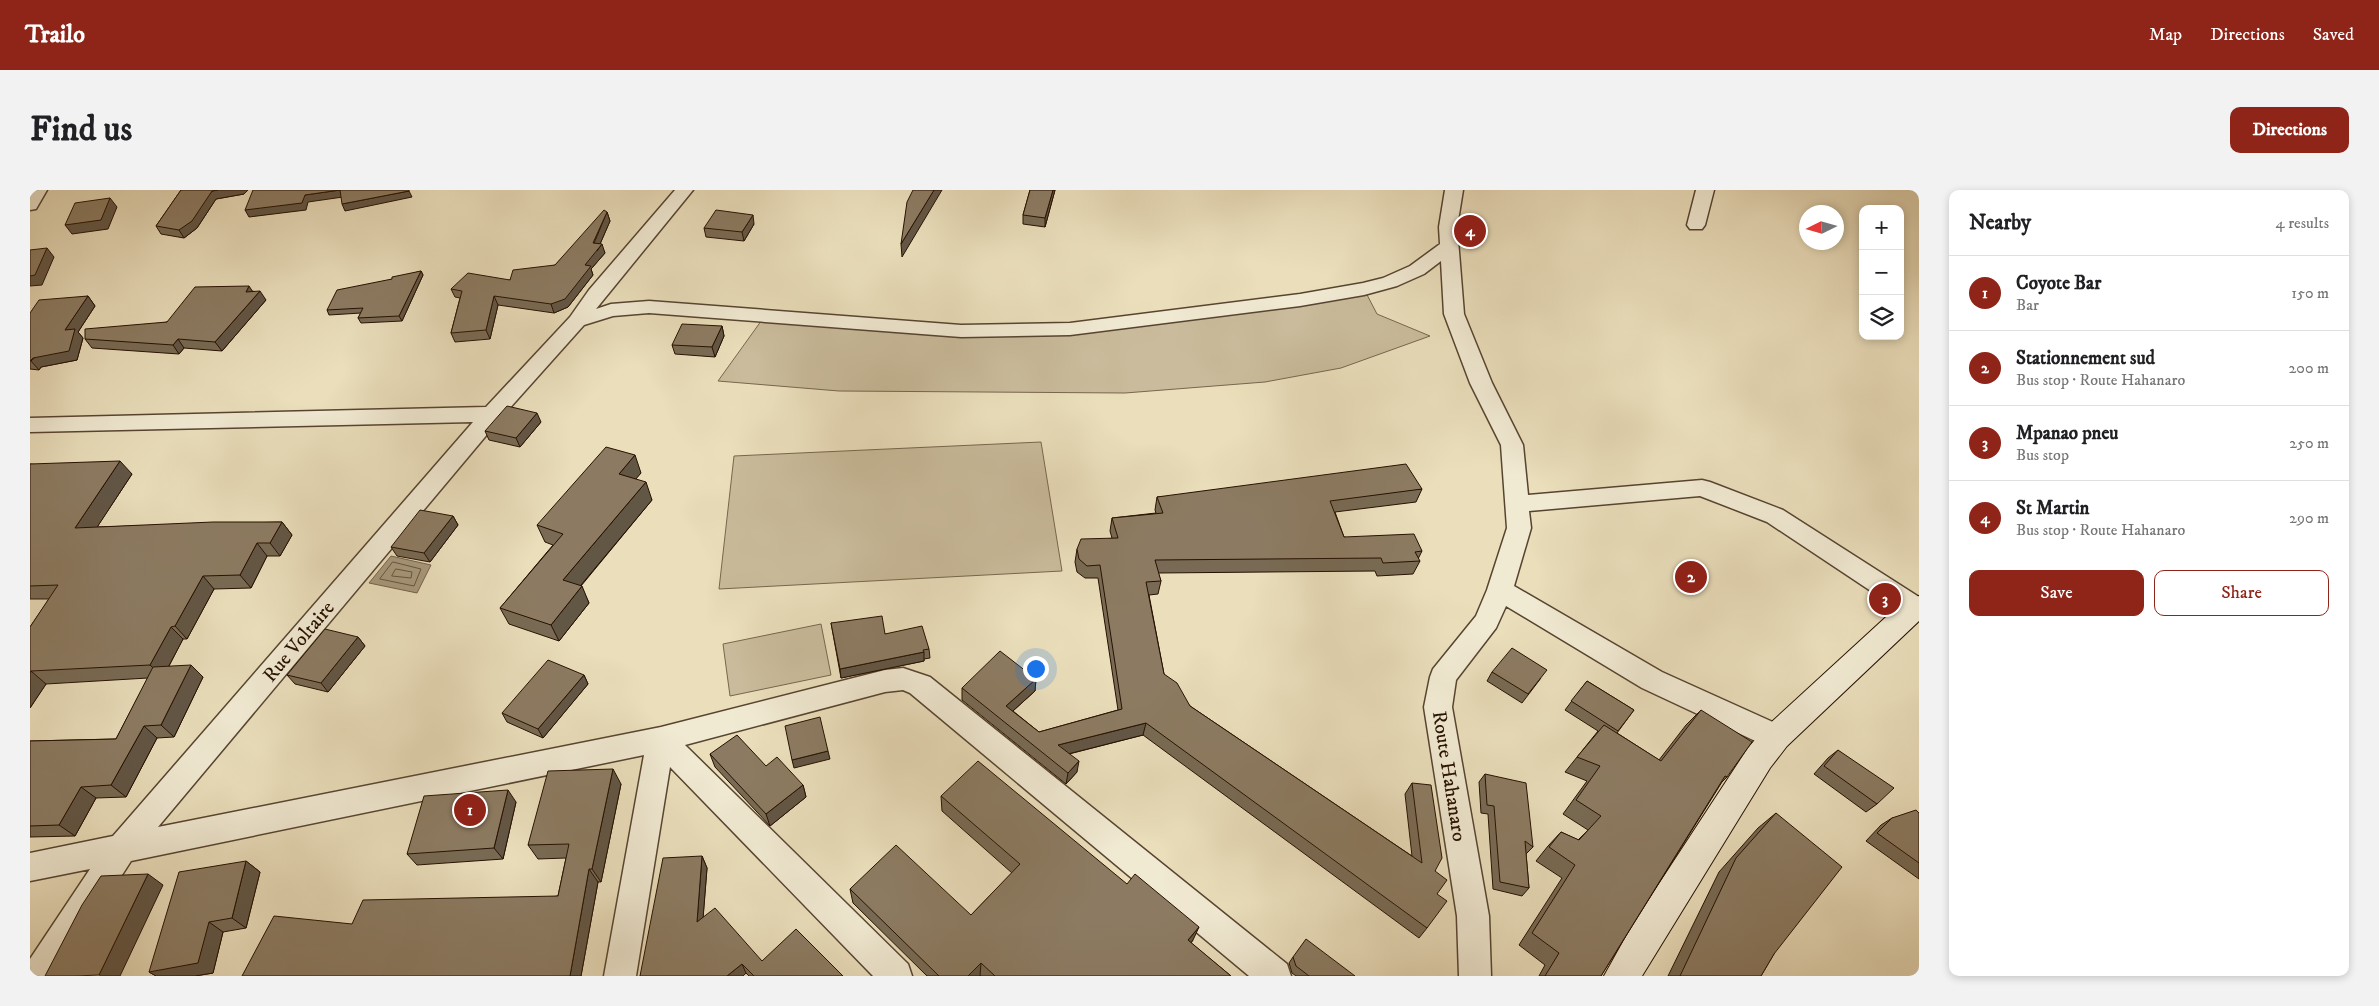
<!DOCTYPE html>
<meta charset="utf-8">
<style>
:root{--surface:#fff;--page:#f2f2f2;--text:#202124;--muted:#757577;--line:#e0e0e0;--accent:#8f2418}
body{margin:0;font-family:"IM FELL DW Pica",serif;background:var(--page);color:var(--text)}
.controls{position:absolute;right:15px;top:15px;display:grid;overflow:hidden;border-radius:10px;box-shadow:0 2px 8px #0003}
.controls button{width:45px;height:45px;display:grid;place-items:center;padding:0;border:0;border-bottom:1px solid var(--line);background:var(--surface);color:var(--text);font:25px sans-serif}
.compass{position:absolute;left:1769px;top:15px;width:45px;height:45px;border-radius:50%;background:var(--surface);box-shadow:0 2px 8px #0003;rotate:265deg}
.you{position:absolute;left:1005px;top:478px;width:18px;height:18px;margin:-12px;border:4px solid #fff;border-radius:50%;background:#1a73e8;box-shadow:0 0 0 8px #1a73e833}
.badge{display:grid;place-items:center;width:32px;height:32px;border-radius:50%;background:var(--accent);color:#fff;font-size:16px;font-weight:700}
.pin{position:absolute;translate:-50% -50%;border:2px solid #fff;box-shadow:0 1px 5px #0006}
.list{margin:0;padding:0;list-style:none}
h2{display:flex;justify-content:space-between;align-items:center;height:65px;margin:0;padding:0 20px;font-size:21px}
h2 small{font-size:16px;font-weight:400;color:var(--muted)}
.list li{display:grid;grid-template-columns:32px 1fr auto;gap:15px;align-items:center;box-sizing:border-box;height:75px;padding:0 20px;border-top:1px solid var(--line)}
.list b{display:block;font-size:19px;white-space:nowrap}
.list p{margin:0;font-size:16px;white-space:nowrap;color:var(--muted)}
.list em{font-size:16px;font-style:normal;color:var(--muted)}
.actions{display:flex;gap:10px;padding:15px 20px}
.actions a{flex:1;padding:11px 0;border:1px solid var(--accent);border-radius:10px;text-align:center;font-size:18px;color:var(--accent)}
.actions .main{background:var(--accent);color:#fff}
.icon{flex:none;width:28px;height:28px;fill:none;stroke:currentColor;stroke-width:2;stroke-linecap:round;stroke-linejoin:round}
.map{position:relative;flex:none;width:1889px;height:786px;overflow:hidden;border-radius:10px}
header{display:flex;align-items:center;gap:30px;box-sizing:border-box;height:70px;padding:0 25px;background:var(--accent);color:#fff}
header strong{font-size:24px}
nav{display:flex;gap:28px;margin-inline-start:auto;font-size:18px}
.intro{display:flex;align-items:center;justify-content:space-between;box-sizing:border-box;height:120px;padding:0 30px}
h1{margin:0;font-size:35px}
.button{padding:12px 22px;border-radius:10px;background:var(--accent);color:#fff;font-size:18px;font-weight:700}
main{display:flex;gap:30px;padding:0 30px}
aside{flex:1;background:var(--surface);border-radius:10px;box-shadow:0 2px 8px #0003}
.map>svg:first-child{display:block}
.green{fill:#c9bb9b;stroke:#78664e}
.water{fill:#a7987c;stroke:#73624b}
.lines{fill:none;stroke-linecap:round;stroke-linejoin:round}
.shore{stroke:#66543e;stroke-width:1}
.minor-casing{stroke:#574430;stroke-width:3}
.secondary-casing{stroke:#261001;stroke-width:2}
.minor{fill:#f1ead3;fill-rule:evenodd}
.secondary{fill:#f1ead3;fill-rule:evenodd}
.wall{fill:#786a54;stroke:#261001}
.shaded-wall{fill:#625645;stroke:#261001}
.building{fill:#8c7b62;stroke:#261001}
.labels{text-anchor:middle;stroke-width:4;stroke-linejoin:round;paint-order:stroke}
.street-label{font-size:20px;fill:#261001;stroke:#f1ead3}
</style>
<header>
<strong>Trailo</strong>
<nav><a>Map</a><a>Directions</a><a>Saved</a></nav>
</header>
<div class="intro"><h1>Find us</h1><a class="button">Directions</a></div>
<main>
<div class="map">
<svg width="1889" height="786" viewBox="0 0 1889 786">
<rect width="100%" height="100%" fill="#eadebb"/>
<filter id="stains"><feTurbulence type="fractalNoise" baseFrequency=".004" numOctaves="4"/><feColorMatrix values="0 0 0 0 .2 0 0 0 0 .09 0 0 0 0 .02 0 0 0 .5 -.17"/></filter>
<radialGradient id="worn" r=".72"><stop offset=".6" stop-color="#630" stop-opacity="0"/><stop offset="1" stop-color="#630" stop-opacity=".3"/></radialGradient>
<path class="green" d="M1334 99 1347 124 1400 146 1311 178 1235 192 1095 203 809 201 688 191 734 127 864 137 1040 139Z
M1011 252 1032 381 689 399 704 266Z
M791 434 801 485 700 506 693 454Z"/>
<path class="water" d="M361 366 401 375 387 403 339 393Z"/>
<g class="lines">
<path class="shore" d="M363 372 391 379 384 396 350 389Z
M366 379 382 382 381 388 362 386Z"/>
<defs>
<path id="minor" d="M0 0H17L6 19 0 20Z
M645 0H663L566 119 581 114 619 111 931 135 1040 133 1270 104 1333 93 1353 88 1380 76 1410 54 1409 37 1415 0H1433L1427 37 1434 124 1462 193 1493 255 1498 305 1672 290 1680 292 1753 320 1889 407V427L1877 425 1737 332 1670 306 1499 321 1501 338 1484 396 1632 482 1756 538 1760 547 1756 556 1746 559 1736 556 1612 498 1476 416 1466 438 1426 490 1422 517 1459 726 1461 786H1429L1427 726 1394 517 1400 487 1403 479 1446 426 1457 400 1477 338 1471 255 1440 193 1414 124 1411 71 1394 84 1367 96 1334 105 1270 116 1040 145 931 147 619 123 583 126 554 135 470 229 128 637 631 537 855 480 873 478 900 487 1257 774 1261 786H1219L880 503 873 500 855 502 655 555 878 774 882 786H843L640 577 606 786H574L614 565 101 671 27 786H0V769L60 679 0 691V663L83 646 443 232 0 242V228L456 217 540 127 559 100Z
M1666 0H1684L1675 35 1672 39H1660L1657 35Z"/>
<path id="secondary" d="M1889 406V431L1757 556 1740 578 1612 786H1574L1604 732 1718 558 1735 538 1868 416Z"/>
</defs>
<use href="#minor" class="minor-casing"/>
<use href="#secondary" class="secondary-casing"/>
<use href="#minor" class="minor"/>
<use href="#secondary" class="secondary"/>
</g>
<path class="wall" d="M151 0H218L214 4 186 9 167 38 154 48 131 44 126 36Z
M1000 0H1025L1015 37 993 34V25Z
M577 22 580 31 570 54 575 63 561 79 563 85 538 117 524 123 468 115 460 149 425 152 421 143 430 108 425 107 421 99 480 90 525 75Z
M724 34 714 51 676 47 674 38Z
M391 81 393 85 372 131 331 133 328 128 331 123 299 125 297 120 362 89Z
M223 101 236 110 192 161 154 158 149 164 62 158 55 149 137 132Z
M58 106 65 116 48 142 53 148 47 170 11 177 9 180 0 179V123Z
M692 136 694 146 685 167 645 164 642 155Z
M511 232 490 257 459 250 455 241Z
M0 274 102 284 67 337 252 332 262 345 250 366H237L221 398 184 399 157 449H153L139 476 173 487 144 547 127 548 96 607 66 608 45 646 0 647V551L86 549 118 488 16 494 0 518V437L19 409H0Z
M611 283 605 289 622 310 551 396 559 413 529 451 479 434 470 418 523 355 515 352 507 335Z
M1392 299 1386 312 1305 322 1314 347 1392 361 1388 369 1390 371 1383 384 1347 386 1345 381 1128 383 1131 391 1128 404 1119 405 1134 484 1160 516 1382 666 1375 604 1382 593 1405 681 1407 704 1397 738 1389 748 1113 545 1039 564 1047 582 1036 594 932 510V498L1006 489 1005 501 983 521 1009 542 1088 520 1068 388H1055L1047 382 1045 372 1047 359 1082 348 1080 341 1082 328 1126 323 1125 320 1127 307Z
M423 326 428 335 400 372 367 366 361 357Z
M801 433 855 444 899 459 900 468 894 469V471L811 488Z
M328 447 335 456 298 502 265 494 257 485Z
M1462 482 1511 488 1492 513 1457 491Z
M554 485 558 494 513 548 477 532 472 523Z
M1557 491 1604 520 1587 543 1629 570 1656 535 1671 520 1697 587 1692 592 1571 786H1509L1515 775 1489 755 1532 688 1506 671 1518 656 1531 642 1548 650 1558 640 1533 624 1557 591 1535 582 1568 541 1535 520Z
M1808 560 1847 614 1836 622 1784 584 1798 568Z
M680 564 736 576 773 595 776 607 740 636 685 577Z
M1455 584 1503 657 1496 664 1499 698 1492 706 1463 699 1458 624 1451 623 1449 592Z
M591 594 571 692H568L551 786 322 734 528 706 536 668 508 669 498 655Z
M911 606 1163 750 1161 753 1201 786H951L950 785V786H897L823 713 820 699 941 725 982 683 912 621Z
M486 612 473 669 387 675 377 664Z
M1746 623 1744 764 1731 786H1638L1689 682 1728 638Z
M1889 623V689L1836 651 1851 635 1862 628Z
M672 666 677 678 673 727 732 771 813 786H719L716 783 713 786H610Z
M216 671 230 682 216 738 193 742 183 783 165 786H126L119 782Z
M1263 767 1325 786H1266L1262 783 1259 773Z"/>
<path class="shaded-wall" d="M188 0H218L214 4 186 9 167 38 154 48 149 40 182 1Z
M310 0 313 7 278 12 276 20 219 27 215 20 275 5Z
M904 0H912L872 67 871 54Z
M1023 0H1025L1015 37V28Z
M379 1 382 7 315 21 312 14Z
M80 8 87 17 78 39 42 44 35 35Z
M577 22 580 31 567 61 572 54 575 63 561 79 563 85 538 117 524 123 521 114 555 75Z
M723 25 724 34 714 51 712 42Z
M17 58 24 67 12 95 0 96V86Z
M391 81 393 85 372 131 369 126Z
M219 96 225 105 216 102Z
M230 101 236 110 192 161 185 152Z
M58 106 65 116 48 142 53 148 47 170 11 177 9 180 1 171 35 140Z
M464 106 468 115 460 149 456 140Z
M692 136 694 146 685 167 682 157Z
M148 149 154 158 149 164 143 155Z
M507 223 511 232 490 257 486 248Z
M605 265 611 283 595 302 589 284Z
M90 271 102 284 58 351 45 338Z
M616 292 622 310 541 407 533 390Z
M423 326 428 335 400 372 394 363Z
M252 332 262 345 250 366 240 353Z
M227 353 237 366 221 398 210 385Z
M173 386 184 399 157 449 145 436Z
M552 396 559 413 529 451 521 435Z
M141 437 153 449 133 487 120 475Z
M328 447 335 456 298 502 291 493Z
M894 462V471L811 488 810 479Z
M161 475 173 487 144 547 131 535Z
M1 481 16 494 0 518V483Z
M554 485 558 494 513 548 508 539Z
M1006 489 1005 501 975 528 976 516Z
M1116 533 1113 545 1026 567 1028 555Z
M114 536 127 548 96 607 81 595Z
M798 561 800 569 764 578 762 570Z
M1049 571 1047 582 1036 594 1038 583Z
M583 579 591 594 571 692 562 679Z
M773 595 776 607 740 636 736 624Z
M51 597 66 608 45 646 29 635Z
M478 600 486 612 473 669 464 658Z
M672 666 677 678 672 742 667 732Z
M216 671 230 682 216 738 202 728Z
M559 679 568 692 551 786H540Z
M118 684 133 695 90 786H71L69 785Z
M179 732 193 742 183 783 165 786H126L119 782Z
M1169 737 1163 750 1153 763 1158 750Z
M951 773 950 786H938Z
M712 774 716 783 713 786H697Z"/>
<path class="building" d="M151 0H188L182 1 162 31 149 40 126 36Z
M223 0H379V1L312 14 310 0 275 5 272 13 215 20Z
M883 0H904L871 54 877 12Z
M1000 0H1023L1015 28 993 25Z
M80 8 71 30 35 35 45 13Z
M574 20 577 22 563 53 572 54 555 75 561 76 535 109 521 114 464 106 456 140 421 143 432 101 421 99 438 83 480 90 483 80 525 75Z
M686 20 723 25 712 42 674 38Z
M17 58 5 85 0 86V60Z
M391 81 369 126 328 128 333 118 297 120 307 100 362 89V87Z
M219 96 216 102 230 101 185 152 148 149 143 155 55 149V139L137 132 165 97Z
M58 106 35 140 45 139 39 161 3 168 0 171V123L9 110Z
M652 134 692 136 682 157 642 155Z
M477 216 507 223 486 248 455 241Z
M576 257 605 265 589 284 616 292 533 390 552 396 521 435 470 418 533 344 507 335Z
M90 271 45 338 183 332H252L240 353H227L210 385 173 386 145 436 141 437 120 475 1 481 0 483V437L28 395 0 396V274Z
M1376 274 1392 299 1300 311 1314 347 1384 344 1392 361 1385 362 1390 371 1353 373 1351 368 1125 370 1131 391 1116 392 1134 484 1147 493 1160 516 1392 673 1382 593 1401 595 1412 668 1405 681 1417 690 1407 704 1417 711 1397 738 1116 533 1028 555 1049 571 1038 583 932 498 970 461 1006 489 976 516 1009 542 1092 519 1070 375 1057 376 1049 369 1047 359 1051 349 1088 348 1082 328 1133 323 1127 307Z
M390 320 423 326 394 363 361 357Z
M852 426 855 444 892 436 899 459 893 460 894 462 810 479 801 433Z
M295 439 328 447 291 493 257 485Z
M1482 458 1517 480 1498 504 1462 482Z
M518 470 554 485 508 539 472 523Z
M161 475 131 535 114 536 81 595 51 597 29 635 0 636V551L86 549 123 477Z
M1557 491 1604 520 1588 541 1541 511Z
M1671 520 1722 552 1697 587 1695 586 1571 786H1515L1529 763 1502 743 1545 675 1519 657 1531 642 1549 650 1571 626 1546 610 1570 576 1547 567 1574 535 1631 571Z
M790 527 798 561 762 570 755 536Z
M707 545 736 576 747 567 773 595 736 624 680 564Z
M1808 560 1864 598 1847 614 1794 576Z
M948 571 1097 694 1105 684 1169 737 1158 750 1201 786H965L951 773 938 786H909L820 699 866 655 941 725 990 674 911 606Z
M583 579 562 679H559L540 786H212L244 726 322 734 333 710 528 706 539 654 498 655 518 581Z
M1455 584 1496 593 1503 657 1495 651 1499 698 1470 692 1464 616 1457 615Z
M478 600 464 658 377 664 394 606Z
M1886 620 1889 623V673L1847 643 1862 628Z
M1746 623 1812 677 1744 764 1731 786H1650L1706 668Z
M672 666 667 732 685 718 732 771 766 739 813 786H724L712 774 697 786H610L633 668Z
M216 671 202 728 179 732 168 773 119 782 149 682Z
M118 684 69 785 46 786H15L52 715 71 686Z
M1276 749 1325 786H1279L1266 776 1263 767Z"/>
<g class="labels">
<g class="street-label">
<text transform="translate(268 451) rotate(-50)" y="7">Rue Voltaire</text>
<text transform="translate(1420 586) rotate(81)" y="7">Route Hahanaro</text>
</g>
</g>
<rect width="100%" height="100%" filter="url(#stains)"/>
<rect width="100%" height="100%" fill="url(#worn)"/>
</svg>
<div class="controls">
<button>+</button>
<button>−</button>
<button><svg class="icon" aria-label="layers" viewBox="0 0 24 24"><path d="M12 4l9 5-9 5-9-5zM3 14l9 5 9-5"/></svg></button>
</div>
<svg class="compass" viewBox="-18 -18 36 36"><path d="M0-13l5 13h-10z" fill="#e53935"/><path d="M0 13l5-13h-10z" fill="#757577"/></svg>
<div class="you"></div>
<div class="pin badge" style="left:440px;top:620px">1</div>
<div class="pin badge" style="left:1661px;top:387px">2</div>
<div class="pin badge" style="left:1855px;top:409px">3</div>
<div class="pin badge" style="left:1440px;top:41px">4</div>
</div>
<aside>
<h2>Nearby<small>4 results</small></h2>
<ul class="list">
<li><span class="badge">1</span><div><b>Coyote Bar</b><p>Bar</p></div><em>150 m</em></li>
<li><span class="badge">2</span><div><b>Stationnement sud</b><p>Bus stop · Route Hahanaro</p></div><em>200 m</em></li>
<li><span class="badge">3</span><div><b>Mpanao pneu</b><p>Bus stop</p></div><em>250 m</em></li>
<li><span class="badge">4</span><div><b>St Martin</b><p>Bus stop · Route Hahanaro</p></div><em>290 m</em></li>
</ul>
<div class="actions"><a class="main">Save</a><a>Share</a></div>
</aside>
</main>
